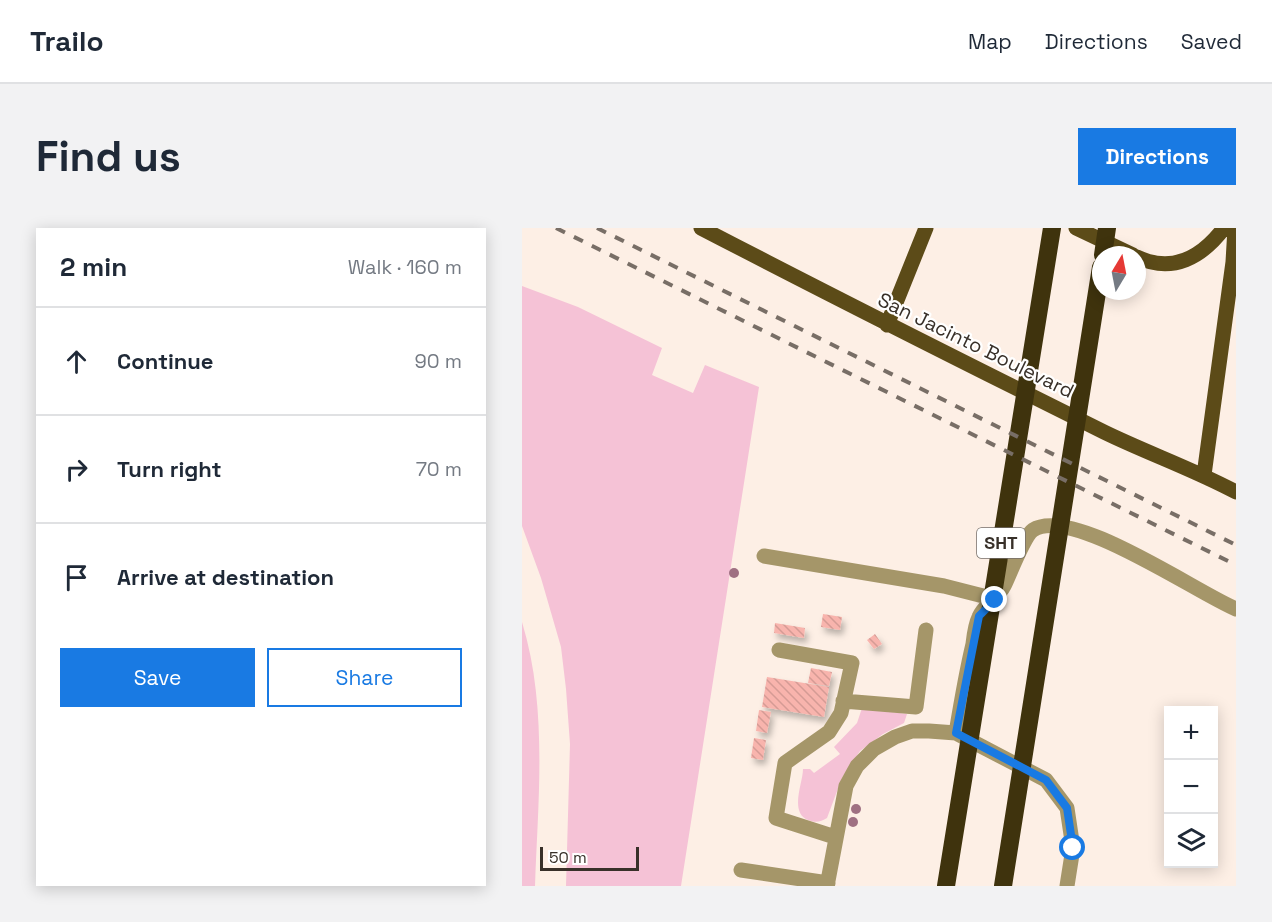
<!DOCTYPE html>
<meta charset="utf-8">
<style>
:root{--surface:#fff;--page:#f2f2f3;--text:#1f2937;--muted:#747a83;--line:#e0e1e3;--accent:#197ae3}
body{margin:0;font-family:"Space Grotesk",sans-serif;background:var(--page);color:var(--text)}
.controls{position:absolute;right:18px;bottom:18px;display:grid;overflow:hidden;border-radius:0px;box-shadow:0 3px 15px #0003}
.controls button{width:54px;height:54px;display:grid;place-items:center;padding:0;border:0;border-bottom:2px solid var(--line);background:var(--surface);color:var(--text);font:30px sans-serif}
.compass{position:absolute;left:570px;top:18px;width:54px;height:54px;border-radius:50%;background:var(--surface);box-shadow:0 3px 15px #0003;rotate:10deg}
.scale{position:absolute;left:18px;bottom:15px;width:99px;box-sizing:border-box;padding-left:6px;border:3px solid #383029;border-top:0;font-size:16px;line-height:21px;white-space:nowrap;color:#383029;-webkit-text-stroke:4px #fff;paint-order:stroke}
.stop{position:absolute;width:18px;height:18px;margin:-14px;border:4px solid #197ae3;border-radius:50%;background:#fff}
.stop.end{background:#197ae3;border-color:#fff;box-shadow:0 2px 6px #0008}
.list{margin:0;padding:0;list-style:none}
h2{display:flex;justify-content:space-between;align-items:center;height:78px;margin:0;padding:0 24px;font-size:26px}
h2 small{font-size:20px;font-weight:400;color:var(--muted)}
.list li{display:grid;grid-template-columns:39px 1fr auto;gap:18px;align-items:center;box-sizing:border-box;height:108px;padding:0 24px;border-top:2px solid var(--line)}
.list b{display:block;font-size:22px;white-space:nowrap}
.list em{font-size:20px;font-style:normal;color:var(--muted)}
.actions{display:flex;gap:12px;padding:18px 24px}
.actions a{flex:1;padding:14px 0;border:2px solid var(--accent);border-radius:0px;text-align:center;font-size:21px;color:var(--accent)}
.actions .main{background:var(--accent);color:#fff}
.icon{flex:none;width:33px;height:33px;fill:none;stroke:currentColor;stroke-width:2;stroke-linecap:round;stroke-linejoin:round}
.map{position:relative;flex:none;width:714px;height:658px;overflow:hidden;border-radius:0px}
header{display:flex;align-items:center;gap:36px;box-sizing:border-box;height:84px;padding:0 30px;background:var(--surface);border-bottom:2px solid var(--line)}
header strong{font-size:28px}
nav{display:flex;gap:33px;margin-inline-start:auto;font-size:21px}
.intro{display:flex;align-items:center;justify-content:space-between;box-sizing:border-box;height:144px;padding:0 36px}
h1{margin:0;font-size:42px}
.button{padding:15px 27px;border-radius:0px;background:var(--accent);color:#fff;font-size:21px;font-weight:700}
main{display:flex;gap:36px;padding:0 36px}
aside{flex:1;background:var(--surface);border-radius:0px;box-shadow:0 3px 15px #0003}
.map>svg:first-child{display:block}
.grass{fill:#f5c2d6}
.building{fill:url(#building-back-hatch);filter:url(#shadow)}
.lines{fill:none;stroke-linecap:round;stroke-linejoin:round}
.minor{stroke:#a59669;stroke-width:15}
.major{stroke:#5c4b18;stroke-width:15}
.highway{stroke:#3f330d;stroke-width:18}
.rail{stroke:#786e66;stroke-width:4;stroke-dasharray:10 10;stroke-linecap:butt}
.tree{fill:#9f7082}
.route{stroke:#197ae3;stroke-width:8}
.labels{text-anchor:middle;stroke-width:4.5;stroke-linejoin:round;paint-order:stroke}
.shield{fill:#fff;stroke:#746e69;stroke-width:1.5}
.shield-label{font-size:18px;font-weight:bold;fill:#383029}
.street-label{font-size:20px;fill:#383029;stroke:#fff}
</style>
<header>
<strong>Trailo</strong>
<nav><a>Map</a><a>Directions</a><a>Saved</a></nav>
</header>
<div class="intro"><h1>Find us</h1><a class="button">Directions</a></div>
<main>
<aside>
<h2>2 min<small>Walk · 160 m</small></h2>
<ul class="list">
<li><svg class="icon" aria-label="ahead" viewBox="0 0 24 24"><path d="M12 20V5M6 11l6-6 6 6"/></svg><div><b>Continue</b></div><em>90 m</em></li>
<li><svg class="icon" aria-label="right" viewBox="0 0 24 24"><path d="M7 20v-9h11M14 6l5 5-5 5"/></svg><div><b>Turn right</b></div><em>70 m</em></li>
<li><svg class="icon" aria-label="arrive" viewBox="0 0 24 24"><path d="M6 21V4h12l-3 4 3 4H6"/></svg><div><b>Arrive at destination</b></div></li>
</ul>
<div class="actions"><a class="main">Save</a><a>Share</a></div>
</aside>
<div class="map">
<svg width="714" height="658" viewBox="0 0 714 658">
<defs>
<pattern id="building-back-hatch" width="6" height="6" patternUnits="userSpaceOnUse" patternTransform="scale(1.5)"><rect width="6" height="6" fill="#f8b4ad"/><path d="M-1 5l2 2M0 0l6 6M5-1l2 2" fill="none" stroke="#d59b95"/></pattern>
<filter id="shadow"><feDropShadow dx="3" dy="5" stdDeviation="3" flood-color="#0004"/></filter>
</defs>
<rect width="100%" height="100%" fill="#fdefe5"/>
<path class="grass" d="M0 58 56 79 140 120 130 147 171 165 183 137 237 159 159 658H44L48 516 44 461 39 419 19 350 0 298Z
M0 394C26 479 16 571 13 658H0Z
M340 480 385 486 382 495 361 506 338 523 320 550 305 590C299 594 293 595 286 592 267 584 281 555 281 541H288L292 545 318 526 312 519 335 495Z"/>
<path class="building" d="M301 386 320 389 318 402 299 399Z
M253 395 283 400 282 410 252 405Z
M353 406 360 416 352 421 345 412Z
M289 440 310 444 307 458 286 455Z
M245 449 307 459 302 489 240 479Z
M237 482 249 484 245 505 234 503Z
M232 510 244 512 241 532 229 530Z"/>
<g class="lines">
<path class="minor" d="M242 328 422 358 473 371
M257 422 330 435 319 485 307 504 263 535 254 590 313 609
M321 473 394 479 404 402
M434 505C439 475 444 445 451 416 452 407 453 397 457 389 462 377 476 370 482 358 488 346 502 308 511 302 549 277 675 365 714 381
M219 642 306 655
M305 658 324 558 335 538 352 521 373 509 390 503H407L434 505 524 552 545 580 551 620 545 658"/>
<path class="major" d="M179 0C312 69 447 137 582 204 625 225 671 241 714 264
M554 0 611 27
M615 29C651 46 680 29 702 0
M365 97 404 0
M682 247 711 34 713 0"/>
<path class="highway" d="M581 27 585 0
M424 658 530 0
M481 658 579 39"/>
<path class="rail" d="M34 0 714 337
M75 0 714 317"/>
</g>
<g class="tree">
<circle cx="212" cy="345" r="5"/>
<circle cx="334" cy="581" r="5"/>
<circle cx="331" cy="594" r="5"/>
</g>
<g class="lines">
<path class="route" d="M473 372 457 388 434 505 524 552 545 580 551 620"/>
</g>
<g class="labels">
<rect class="shield" x="455" y="300" width="48" height="30" rx="4.5"/>
<g class="shield-label">
<text x="479" y="321">SHT</text>
</g>
<g class="street-label">
<text transform="translate(454 117) rotate(26)" y="7">San Jacinto Boulevard</text>
</g>
</g>
</svg>
<div class="controls">
<button>+</button>
<button>−</button>
<button><svg class="icon" aria-label="layers" viewBox="0 0 24 24"><path d="M12 4l9 5-9 5-9-5zM3 14l9 5 9-5"/></svg></button>
</div>
<svg class="compass" viewBox="-18 -18 36 36"><path d="M0-13l5 13h-10z" fill="#e53935"/><path d="M0 13l5-13h-10z" fill="#747a83"/></svg>
<div class="scale">50 m</div>
<div class="stop" style="left:551px;top:620px"></div>
<div class="stop end" style="left:473px;top:372px"></div>
</div>
</main>
